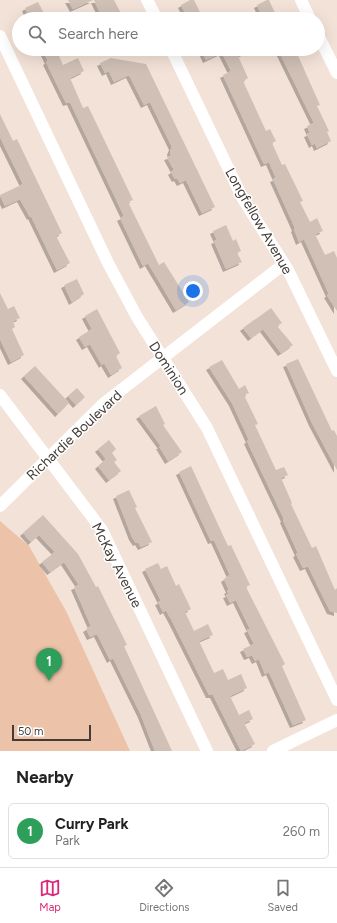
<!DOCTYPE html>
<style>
:root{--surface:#fff;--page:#f2f2f2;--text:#222;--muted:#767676;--line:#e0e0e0;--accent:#db2777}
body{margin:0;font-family:Figtree,sans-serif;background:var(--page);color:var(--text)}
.scale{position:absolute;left:12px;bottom:10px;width:79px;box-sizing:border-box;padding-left:4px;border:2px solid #423b37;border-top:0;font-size:11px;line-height:14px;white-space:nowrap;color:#423b37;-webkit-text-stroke:3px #fff;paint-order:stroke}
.you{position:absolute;left:193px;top:291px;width:14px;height:14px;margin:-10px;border:3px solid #fff;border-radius:50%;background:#1a73e8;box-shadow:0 0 0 6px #1a73e833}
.badge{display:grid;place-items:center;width:26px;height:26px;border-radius:50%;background:var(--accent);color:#fff;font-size:13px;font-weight:700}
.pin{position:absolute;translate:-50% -33px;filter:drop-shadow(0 1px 2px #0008)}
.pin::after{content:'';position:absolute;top:21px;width:14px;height:12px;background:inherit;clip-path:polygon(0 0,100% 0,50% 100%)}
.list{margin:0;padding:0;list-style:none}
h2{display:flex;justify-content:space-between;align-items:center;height:52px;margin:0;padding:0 16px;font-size:17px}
h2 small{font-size:13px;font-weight:400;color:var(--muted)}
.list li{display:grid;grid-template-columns:26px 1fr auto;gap:12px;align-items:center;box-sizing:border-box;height:56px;margin:0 8px 8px;padding:0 8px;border:1px solid var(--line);border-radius:6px}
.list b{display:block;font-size:15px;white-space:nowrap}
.list p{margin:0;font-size:13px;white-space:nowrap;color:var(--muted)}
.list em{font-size:13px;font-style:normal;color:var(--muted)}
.icon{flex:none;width:22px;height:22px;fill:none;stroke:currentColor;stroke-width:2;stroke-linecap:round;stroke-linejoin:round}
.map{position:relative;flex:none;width:337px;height:751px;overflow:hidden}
.search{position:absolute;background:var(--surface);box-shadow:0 4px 16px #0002;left:12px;right:12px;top:12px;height:44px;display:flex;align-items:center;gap:10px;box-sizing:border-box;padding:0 14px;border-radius:22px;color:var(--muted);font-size:15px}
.sheet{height:116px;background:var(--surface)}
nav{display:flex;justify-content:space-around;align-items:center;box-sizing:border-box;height:56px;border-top:1px solid var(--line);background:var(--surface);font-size:11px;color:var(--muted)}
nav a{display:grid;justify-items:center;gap:2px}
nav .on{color:var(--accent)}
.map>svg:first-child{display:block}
.green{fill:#ecc3a9}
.building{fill:#d0c0b6;filter:url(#shadow)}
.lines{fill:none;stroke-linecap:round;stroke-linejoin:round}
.minor{stroke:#fff;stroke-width:12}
.labels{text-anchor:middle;stroke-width:3;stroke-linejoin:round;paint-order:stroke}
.street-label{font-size:14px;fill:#423b37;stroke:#fff}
</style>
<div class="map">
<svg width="337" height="751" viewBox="0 0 337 751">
<defs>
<filter id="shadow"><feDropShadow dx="-3" dy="3" stdDeviation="0" flood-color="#0004"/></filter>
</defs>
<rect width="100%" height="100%" fill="#f3e2d7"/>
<path class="green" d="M0 521 29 546 66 611 130 751H0Z"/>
<path class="building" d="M68 0H93L73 9Z
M94 0H114L124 19H103Z
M190 0H194L201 14 188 19 181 5Z
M267 0H269L276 15 272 17 273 19H263L257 5Z
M38 2 47 19H30L25 8Z
M42 49H56L63 65 78 58 84 71 70 78 83 108 88 106 133 200 128 202 159 265 164 262 189 302 176 310 148 263 143 266 120 218 124 216 70 102 66 103 46 62 48 61Z
M201 49H229L206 60Z
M230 49H253L238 56 248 78 243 81 266 131 270 129 276 141 272 143 282 165 285 164 303 201 300 202 310 222 317 218 323 231 315 234 325 255 334 251 337 258V311L327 295 329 294 304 239 299 242 294 229 295 228 273 179 276 178 269 162 264 164 223 75 231 71 222 53Z
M278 49H295L320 105 317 106 329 131 327 132 331 141 317 148 315 143 312 145 307 134 310 133 307 126 314 123Z
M111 58 146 64 215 207 202 213 186 180 180 183 177 178 175 179 171 172 174 170 167 157 171 156 170 152 172 147 150 102 144 105 129 75 114 82 109 71 105 73 100 63Z
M0 114 13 141 17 139 62 233 56 236 70 263 57 270 31 216 30 217 20 199 5 206 0 195 23 184 0 137Z
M226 225 233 241 236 239 241 251 237 253 242 262 226 269 214 241 217 240 213 231Z
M77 279 84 294 72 302 64 285Z
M0 293 8 309 14 306 20 318 13 321 15 327 12 329 24 355 11 362 0 339Z
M271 308 282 323 277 326 293 345 281 353 263 329 251 338 243 328Z
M97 309 120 353 116 356 122 368 111 375 104 363 102 365 90 344 85 347 79 337 92 329 85 316Z
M298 359 332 431 334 430 337 436V470L312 423 286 364Z
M222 360 239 389 245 385 249 393 244 395 258 424 255 425 276 470 284 467 288 475 281 478 292 503 291 504 312 548 316 546 335 590 337 588V613L330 611 308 566 303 568 296 554 298 553 283 520 284 519 247 441 249 440 232 403 209 367Z
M35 366 69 403 58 414 24 376Z
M77 388 85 397 76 405 68 396Z
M156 406 165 424 163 425 182 452 168 461 159 446H161L139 416Z
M109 440 116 449 112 453 117 460 114 462 121 471 109 480 98 466 106 459 98 449Z
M191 466 228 546 231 545 250 585 246 587 285 664 282 666 306 720 293 725 269 672 265 674 259 659 255 661 252 655 247 657 243 649 254 644 247 630 250 629 236 600 230 603 226 595 229 594 227 591 229 590 224 579 230 575 214 540 211 541 179 472Z
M129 490 137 507 135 508 152 542 141 547 138 542 136 543 132 537 116 496Z
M43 515 78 554 96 587 98 586 127 645 124 646 172 751H155L141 715 113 658 110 660 97 634 90 637 86 629 91 626 74 587 79 585 64 562 50 572 42 562 55 552 39 535 31 542 23 533Z
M158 563 161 569 167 566 176 586 179 584 191 609 185 612 194 631 208 624 213 635 199 641 214 673 223 669 228 680 241 674 247 688 230 696 239 715 249 710 253 719 244 723 255 744 241 751 213 695H209L171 619 166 610 163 612 158 602 161 601 145 569Z"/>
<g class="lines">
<path class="minor" d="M147 0 157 19
M301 0 310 19
M318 35 337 73
M0 36 108 263 137 317 207 428 337 700
M171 49 243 199 288 270 337 371
M0 395 102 530 207 751
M0 506 103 404 284 264
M273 751 337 720"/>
</g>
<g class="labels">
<g class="street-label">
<text transform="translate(259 221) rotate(60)" y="5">Longfellow Avenue</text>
<text transform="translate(169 368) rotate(57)" y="5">Dominion</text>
<text transform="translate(74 435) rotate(-43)" y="5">Richardie Boulevard</text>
<text transform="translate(117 565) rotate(63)" y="5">McKay Avenue</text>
</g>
</g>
</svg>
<div class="scale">50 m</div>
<div class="you"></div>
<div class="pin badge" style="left:49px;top:681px;background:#2e9e5b">1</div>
<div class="search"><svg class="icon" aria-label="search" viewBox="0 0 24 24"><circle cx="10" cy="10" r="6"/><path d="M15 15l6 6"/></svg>Search here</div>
</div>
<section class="sheet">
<h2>Nearby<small></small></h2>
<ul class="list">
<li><span class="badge" style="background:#2e9e5b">1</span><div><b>Curry Park</b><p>Park</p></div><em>260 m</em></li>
</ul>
</section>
<nav>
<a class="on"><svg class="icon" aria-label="map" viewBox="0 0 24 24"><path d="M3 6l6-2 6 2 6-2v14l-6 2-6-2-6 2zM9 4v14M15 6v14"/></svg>Map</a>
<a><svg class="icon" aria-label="directions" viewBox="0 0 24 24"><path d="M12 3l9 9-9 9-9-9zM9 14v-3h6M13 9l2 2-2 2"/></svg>Directions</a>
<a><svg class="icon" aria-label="saved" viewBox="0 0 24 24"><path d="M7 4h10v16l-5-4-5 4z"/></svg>Saved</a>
</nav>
